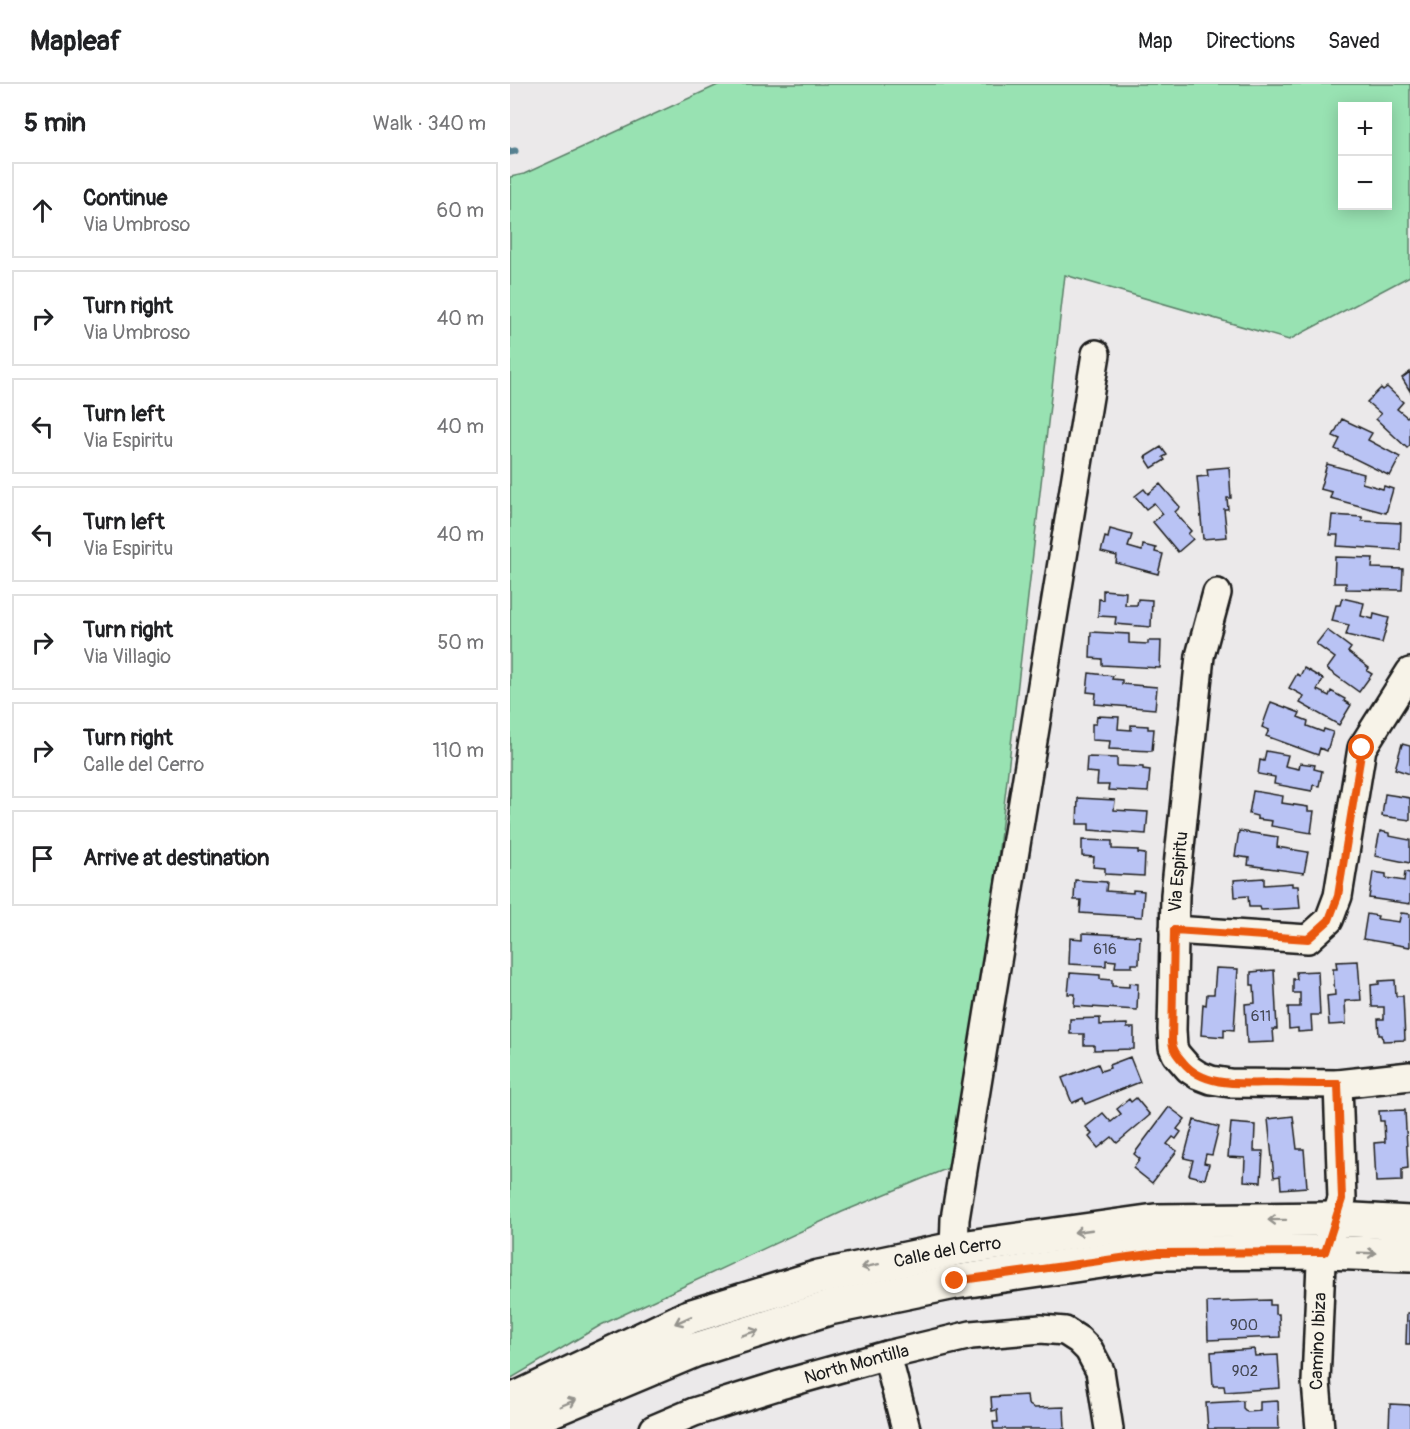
<!DOCTYPE html>
<meta charset="utf-8">
<style>
:root{--surface:#fff;--page:#f2f2f2;--text:#202124;--muted:#757577;--line:#e0e0e0}
body{margin:0;font-family:Pangolin,sans-serif;background:var(--page);color:var(--text)}
.controls{position:absolute;right:18px;top:18px;display:grid;overflow:hidden;border-radius:0px;box-shadow:0 3px 15px #0003}
.controls button{width:54px;height:54px;display:grid;place-items:center;padding:0;border:0;border-bottom:2px solid var(--line);background:var(--surface);color:var(--text);font:30px sans-serif}
.stop{position:absolute;width:18px;height:18px;margin:-14px;border:4px solid #ea580c;border-radius:50%;background:#fff}
.stop.end{background:#ea580c;border-color:#fff;box-shadow:0 2px 6px #0008}
.list{margin:0;padding:0;list-style:none}
h2{display:flex;justify-content:space-between;align-items:center;height:78px;margin:0;padding:0 24px;font-size:26px}
h2 small{font-size:20px;font-weight:400;color:var(--muted)}
.list li{display:grid;grid-template-columns:39px 1fr auto;gap:18px;align-items:center;box-sizing:border-box;height:96px;margin:0 12px 12px;padding:0 12px;border:2px solid var(--line);border-radius:0px}
.list b{display:block;font-size:22px;white-space:nowrap}
.list p{margin:0;font-size:20px;white-space:nowrap;color:var(--muted)}
.list em{font-size:20px;font-style:normal;color:var(--muted)}
.icon{flex:none;width:33px;height:33px;fill:none;stroke:currentColor;stroke-width:2;stroke-linecap:round;stroke-linejoin:round}
.map{position:relative;flex:none;width:900px;height:1345px;overflow:hidden}
header{display:flex;align-items:center;gap:36px;box-sizing:border-box;height:84px;padding:0 30px;background:var(--surface);border-bottom:2px solid var(--line)}
header strong{font-size:28px}
nav{display:flex;gap:33px;margin-inline-start:auto;font-size:21px}
main{display:flex}
aside{flex:1;background:var(--surface)}
.map>svg:first-child{display:block}
.green{fill:#98e2b2;stroke:#5a7f67;stroke-width:1.5;fill-rule:evenodd}
.lines{fill:none;stroke-linecap:round;stroke-linejoin:round}
.stream{stroke:#578191;stroke-width:7}
.building{fill:#b9c3f4;stroke:#1c1c1c;stroke-width:1.5}
.minor-casing{stroke:#1c1c1c;stroke-width:32}
.major-casing{stroke:#1c1c1c;stroke-width:38}
.minor{stroke:#f7f3e8;stroke-width:27}
.major{stroke:#f7f3e8;stroke-width:33}
.oneway{stroke:#94928c}
.route{stroke:#ea580c;stroke-width:8}
.labels{text-anchor:middle;stroke-width:5;stroke-linejoin:round;paint-order:stroke}
.number-label{font-size:15px;fill:#434652}
.street-label{font-size:18px;fill:#1c1c1c;stroke:#f7f3e8}
</style>
<header>
<strong>Mapleaf</strong>
<nav><a>Map</a><a>Directions</a><a>Saved</a></nav>
</header>
<main>
<aside>
<h2>5 min<small>Walk · 340 m</small></h2>
<ul class="list">
<li><svg class="icon" aria-label="ahead" viewBox="0 0 24 24"><path d="M12 20V5M6 11l6-6 6 6"/></svg><div><b>Continue</b><p>Via Umbroso</p></div><em>60 m</em></li>
<li><svg class="icon" aria-label="right" viewBox="0 0 24 24"><path d="M7 20v-9h11M14 6l5 5-5 5"/></svg><div><b>Turn right</b><p>Via Umbroso</p></div><em>40 m</em></li>
<li><svg class="icon" aria-label="left" viewBox="0 0 24 24"><path d="M17 20v-9H6M10 6l-5 5 5 5"/></svg><div><b>Turn left</b><p>Via Espiritu</p></div><em>40 m</em></li>
<li><svg class="icon" aria-label="left" viewBox="0 0 24 24"><path d="M17 20v-9H6M10 6l-5 5 5 5"/></svg><div><b>Turn left</b><p>Via Espiritu</p></div><em>40 m</em></li>
<li><svg class="icon" aria-label="right" viewBox="0 0 24 24"><path d="M7 20v-9h11M14 6l5 5-5 5"/></svg><div><b>Turn right</b><p>Via Villagio</p></div><em>50 m</em></li>
<li><svg class="icon" aria-label="right" viewBox="0 0 24 24"><path d="M7 20v-9h11M14 6l5 5-5 5"/></svg><div><b>Turn right</b><p>Calle del Cerro</p></div><em>110 m</em></li>
<li><svg class="icon" aria-label="arrive" viewBox="0 0 24 24"><path d="M6 21V4h12l-3 4 3 4H6"/></svg><div><b>Arrive at destination</b></div></li>
</ul>
</aside>
<div class="map">
<svg width="900" height="1345" viewBox="0 0 900 1345">
<rect width="100%" height="100%" fill="#ebe9ea"/>
<filter id="ink" filterUnits="userSpaceOnUse"><feTurbulence type="fractalNoise" baseFrequency=".0167" numOctaves="2"/><feDisplacementMap in="SourceGraphic" scale="12" xChannelSelector="R" yChannelSelector="G"/><feConvolveMatrix kernelMatrix="1 2 1 2 8 2 1 2 1" color-interpolation-filters="sRGB"/></filter>
<g filter="url(#ink)">
<path class="green" d="M210 0H900V192L779 256 555 191 453 1078 332 1128 91 1241 0 1295V93L14 90ZM832 22H878V122H832Z"/>
<g class="lines">
<path class="stream" d="M0 68 5 67"/>
</g>
<path class="building" d="M900 288V307L892 294Z
M877 303 893 318 887 325 897 333 899 331 900 333V361L897 364 866 335 871 330 857 318 871 304 873 306Z
M832 335 862 349 858 356 890 373 880 392 825 365 830 355 823 352Z
M651 363 657 371 653 373 655 376 642 384 635 373Z
M817 380 854 390 852 399 873 405 874 402 883 405 876 429 820 414 822 408 810 405Z
M719 383 721 414H717L718 425H714L717 453 693 455 687 393 698 392 697 385Z
M650 400 670 423 665 428 681 447 678 450 683 455 668 468 643 438 653 430 644 419 636 425 625 412 634 405 638 410Z
M822 431 852 433V437L891 439 890 466 827 462 828 451H820Z
M600 445 622 451 618 463 632 467 633 461 646 464 645 468 653 470 648 490 606 479 607 472 591 468 595 453 598 454Z
M825 473 863 474 862 484 893 485 892 506 836 505V499H824Z
M593 506 616 508 615 521H627L628 515 642 516 641 543 605 540 606 533 588 532 589 515 593 516Z
M832 514 854 519 851 532 863 535 864 530 879 534 872 559 836 551 839 541 822 537 826 521H830Z
M817 546 841 564 838 568 859 584 857 587 862 590 849 608 817 585 825 574 806 560Z
M581 548 619 550V559L638 560V557H651L650 584 592 581V575L580 574Z
M794 584 813 595 807 606 819 612 821 607 835 615 834 617 841 621 829 641 790 619 794 612 779 604 787 590 790 592Z
M579 589 603 592 602 595 612 596V600L647 603 645 625 585 620 586 609 577 608Z
M761 618 790 629 788 633 798 637 797 642 813 648 814 645 823 648 817 667 810 664 808 671 756 652 759 646 752 643Z
M587 632 609 633 608 645 621 646V641L638 642V645H644L642 667 599 665 600 657 582 656V640H586Z
M892 660 900 662V690L885 685Z
M756 667 778 671 775 682 789 685 790 679 805 681 804 685 812 687 809 702 803 701 802 707 764 700 765 693 748 690 750 676 754 677Z
M577 673 607 674V682L633 683V685L640 686 638 708 598 706 599 701H587L588 689 576 688Z
M743 707 773 712 772 719 798 723V727H804L801 749 761 742 762 737 747 735V732L739 730Z
M875 710 900 714V736L872 732Z
M568 714 605 716 604 726 638 728 636 750 579 746V740H567Z
M729 747 768 753 767 763 798 768 794 789 738 781 739 774 725 772Z
M870 747 879 749V752L900 756V779L865 772Z
M572 756 602 757V765L628 766V769L635 770 634 792 595 790V784L583 783 584 773 572 772Z
M863 788 876 790V794L894 797 895 788 900 789V820L859 814Z
M754 794V801L782 799V802H788L790 824 751 826 750 823H739L738 812 725 813 724 796Z
M565 796 597 798 596 807 623 809V806L634 807 632 833 570 829 571 816H564Z
M891 829 900 830V863L853 855 857 830 868 832 867 835 889 838Z
M573 849 630 852 629 880H622V883H605L606 877 596 876V882L559 880 560 854 573 855Z
M848 877 851 916 835 917 836 940 819 941 817 912 825 911 823 885H827L826 878Z
M706 884 728 885 724 946 714 945V953L691 951 693 920 696 921 697 910H704Z
M764 886 767 945H763L764 958 737 959 735 920 745 919 744 901H741V888Z
M808 887 810 931H801L802 947 788 948V944L779 945 778 923H790V909H783V895H787L786 888Z
M560 889 590 891V895L602 896V902L619 903V899L628 900 627 926 564 922 565 910H558Z
M885 896 886 912H893L895 956 873 957 872 951H869L868 935H874V923H862L861 901 869 900V897Z
M590 934V941L617 940V944H624V965L584 966V961H574V950H560V935Z
M620 973 630 998 575 1020 573 1014 562 1019 552 994 588 980 591 987 600 984 599 981Z
M626 1014 640 1031 607 1059 602 1053 588 1064 579 1053 582 1050 576 1043 593 1029 601 1038 611 1030 607 1025 619 1015 621 1018Z
M659 1023 675 1035 667 1045 671 1048 666 1055 663 1053 657 1060 667 1067 642 1099 623 1084 630 1075 624 1070Z
M895 1026 898 1084 892 1085V1097L866 1098 864 1059 875 1058 874 1037H870L869 1027Z
M783 1032 787 1065H794L797 1103 771 1105 770 1092 764 1093 758 1035Z
M684 1036 709 1043 702 1071 696 1070 694 1079 699 1080 695 1095 679 1091 683 1076 674 1074Z
M721 1039 745 1041 744 1067H753L751 1098 734 1097 735 1074 718 1073Z
M760 1216V1221H765V1230H769L770 1253 698 1256 697 1218Z
M897 1229H900V1260H896Z
M744 1265 745 1272 768 1271 770 1304 715 1308 714 1302H703L701 1268Z
M517 1311 518 1320 524 1324 554 1323 555 1345H484L483 1338H488L487 1326 482 1327 481 1313Z
M733 1317V1324L737 1328 750 1327V1318L768 1317 769 1345H698L696 1319Z
M880 1320 900 1321V1345H879Z"/>
<g class="lines">
<defs>
<g id="minor">
<path d="M707 509 690 572 665 811 662 946 663 963 666 970 679 985 688 991 701 996 720 999 828 1000 900 992"/>
<path d="M664 846 798 855 819 836 828 812 852 664 900 588"/>
<path d="M444 1165 445 1135 586 270"/>
<path d="M377 1271 396 1345"/>
<path id="s1" d="M144 1345 184 1328 270 1301 377 1271 461 1251 531 1245 555 1247 569 1256 579 1266 590 1287 599 1345"/>
<path id="s2" d="M810 1345 806 1298 811 1179 832 1115 828 1000"/>
</g>
<g id="major">
<path id="s3" d="M0 1318 179 1233 309 1193 444 1165 645 1137 826 1135 900 1139"/>
<path d="M6 1345 37 1328 185 1266 319 1224 445 1198 647 1169 815 1168 900 1171"/>
</g>
</defs>
<use href="#minor" class="minor-casing"/>
<use href="#major" class="major-casing"/>
<use href="#minor" class="minor"/>
<use href="#major" class="major"/>
</g>
<defs><path id="oneway-shaft" d="M-6 0H5M1.5-3L5.5 0L1.5 3" fill="none" stroke-width="1.6" stroke-linecap="round" stroke-linejoin="round" transform="scale(1.5)"/></defs>
<g class="oneway">
<use href="#oneway-shaft" transform="translate(767 1136) rotate(179)"/>
<use href="#oneway-shaft" transform="translate(573 1147) rotate(172)"/>
<use href="#oneway-shaft" transform="translate(857 1169) rotate(2)"/>
<use href="#oneway-shaft" transform="translate(360 1182) rotate(168)"/>
<use href="#oneway-shaft" transform="translate(173 1236) rotate(156)"/>
<use href="#oneway-shaft" transform="translate(240 1249) rotate(-17)"/>
<use href="#oneway-shaft" transform="translate(58 1319) rotate(-23)"/>
</g>
</g>
<g class="lines" filter="url(#ink)">
<path class="route" d="M445 1197 647 1169 815 1168 832 1115 828 1000C807 1000 787 1000 766 999 736 999 695 1005 673 978 668 972 663 967 662 958L664 846 798 855 819 836 828 812 852 664"/>
</g>
<g class="labels">
<g class="number-label">
<text x="595" y="870">616</text>
<text x="751" y="937">611</text>
<text x="734" y="1246">900</text>
<text x="735" y="1292">902</text>
</g>
<g class="street-label">
<text transform="translate(668 788) rotate(-85)" y="6">Via Espiritu</text>
<text dy="6" stroke="none"><textPath href="#s3" startOffset="465">Calle del Cerro</textPath></text>
<text dy="6" stroke="none"><textPath href="#s2" startOffset="88">Camino Ibiza</textPath></text>
<text dy="6" stroke="none"><textPath href="#s1" startOffset="213">North Montilla</textPath></text>
</g>
</g>
</svg>
<div class="controls">
<button>+</button>
<button>−</button>
</div>
<div class="stop" style="left:852px;top:664px"></div>
<div class="stop end" style="left:445px;top:1197px"></div>
</div>
</main>
